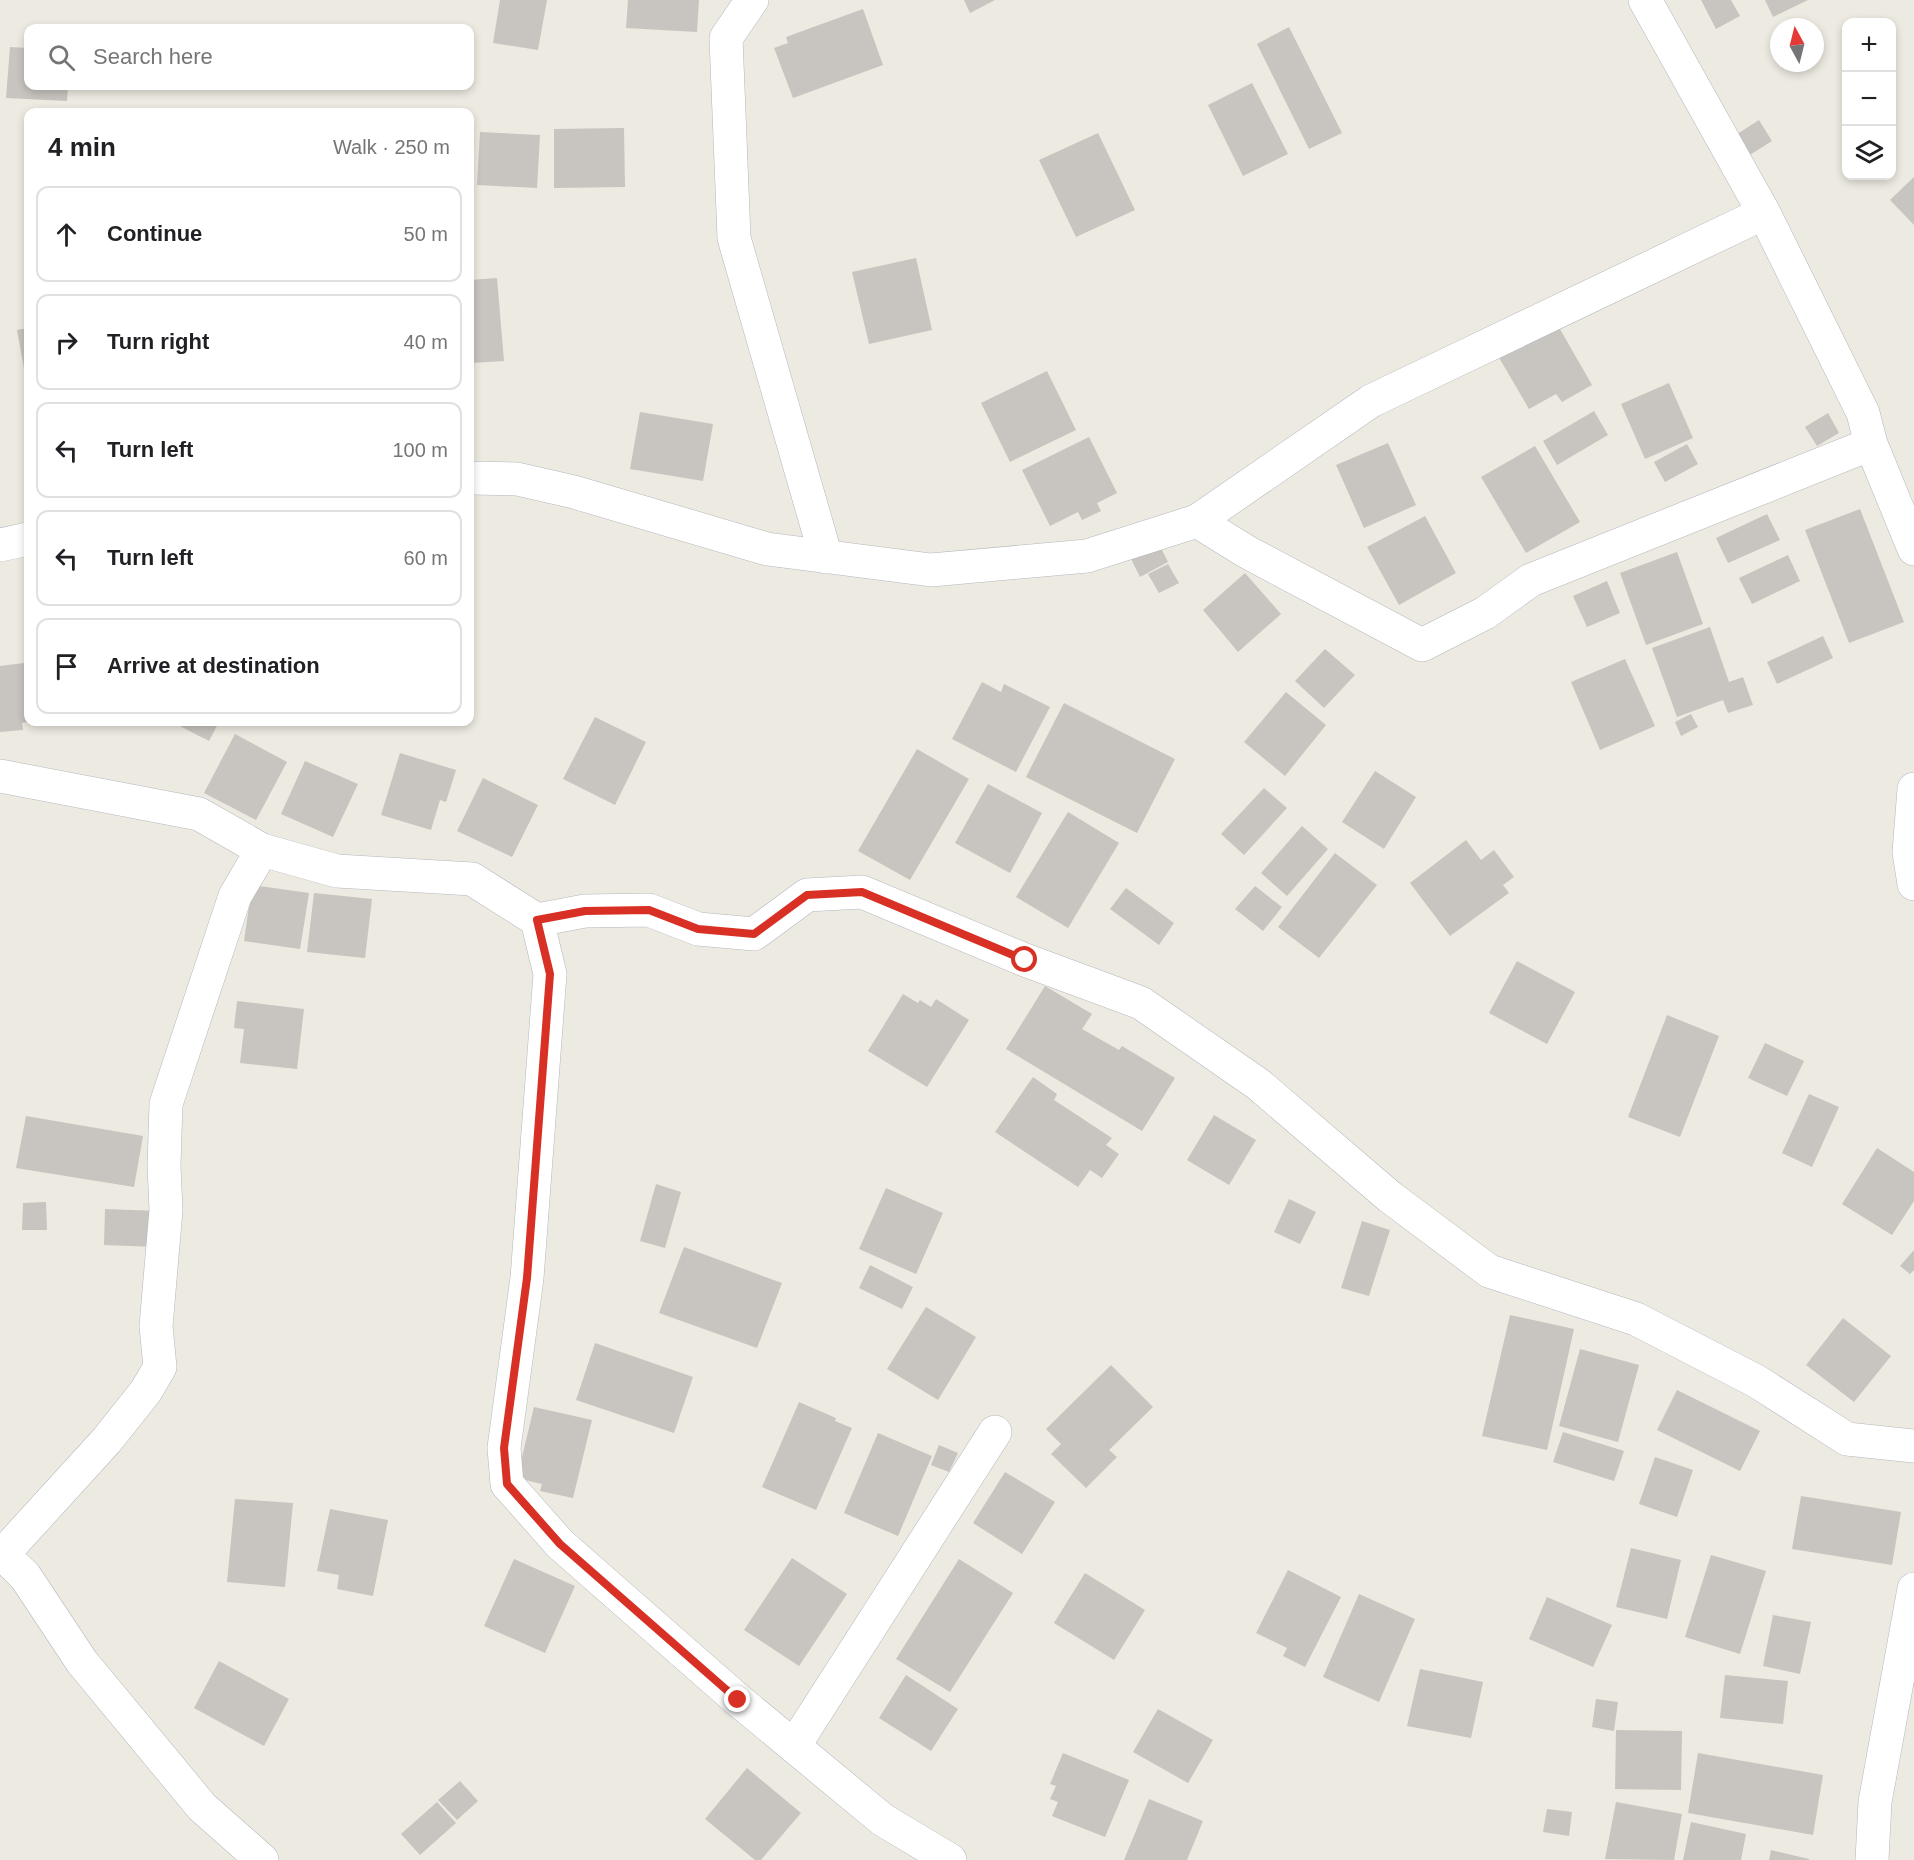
<!DOCTYPE html>
<meta charset="utf-8">
<style>
:root{--surface:#fff;--page:#f6f6f6;--text:#202124;--muted:#757577;--line:#e0e0e0}
body{margin:0;font-family:Arial,sans-serif;background:var(--page);color:var(--text)}
.controls{position:absolute;right:18px;top:18px;display:grid;overflow:hidden;border-radius:12px;box-shadow:0 3px 9px #0003}
.controls button{width:54px;height:54px;display:grid;place-items:center;padding:0;border:0;border-bottom:2px solid var(--line);background:var(--surface);color:var(--text);font:30px sans-serif}
.compass{position:absolute;left:1770px;top:18px;width:54px;height:54px;border-radius:50%;background:var(--surface);box-shadow:0 3px 9px #0003;rotate:353deg}
.stop{position:absolute;width:18px;height:18px;margin:-14px;border:4px solid #d93025;border-radius:50%;background:#fff}
.stop.end{background:#d93025;border-color:#fff;box-shadow:0 2px 6px #0008}
.list{margin:0;padding:0;list-style:none}
h2{display:flex;justify-content:space-between;align-items:center;height:78px;margin:0;padding:0 24px;font-size:26px}
h2 small{font-size:20px;font-weight:400;color:var(--muted)}
.list li{display:grid;grid-template-columns:39px 1fr auto;gap:18px;align-items:center;box-sizing:border-box;height:96px;margin:0 12px 12px;padding:0 12px;border:2px solid var(--line);border-radius:12px}
.list b{display:block;font-size:22px;white-space:nowrap}
.list em{font-size:20px;font-style:normal;color:var(--muted)}
.icon{flex:none;width:33px;height:33px;fill:none;stroke:currentColor;stroke-width:2;stroke-linecap:round;stroke-linejoin:round}
.map{position:relative;flex:none;width:1914px;height:1860px;overflow:hidden}
.search{position:absolute;background:var(--surface);box-shadow:0 3px 9px #0003;left:24px;top:24px;width:450px;height:66px;display:flex;align-items:center;gap:15px;box-sizing:border-box;padding:0 21px;border-radius:12px;color:var(--muted);font-size:22px}
.panel{position:absolute;background:var(--surface);box-shadow:0 3px 9px #0003;left:24px;top:108px;width:450px;height:618px;border-radius:12px}
.map>svg:first-child{display:block}
.building{fill:#c8c4bf}
.lines{fill:none;stroke-linecap:round;stroke-linejoin:round}
.street-casing{stroke:#b4b7bc;stroke-width:34}
.street{stroke:#fff;stroke-width:33}
.route{stroke:#d93025;stroke-width:8}
</style>
<div class="map">
<svg width="1914" height="1860" viewBox="0 0 1914 1860">
<rect width="100%" height="100%" fill="#edeae1"/>
<path class="building" d="M500 0H547L538 50 493 43Z
M628 0H699L697 32 626 28Z
M964 0H995L970 13Z
M1701 0H1731L1740 16 1716 29Z
M1765 0H1808L1773 17Z
M863 9 883 65 793 98 774 48 788 43 786 37Z
M1289 27 1342 133 1309 149 1257 44Z
M10 47 28 48V86H68L67 101 6 98Z
M1252 83 1288 154 1243 176 1208 105Z
M1759 120 1772 141 1745 158 1731 138Z
M624 128 625 187 554 188V129Z
M480 132 540 135 537 188 477 185Z
M1098 133 1135 210 1076 237 1039 160Z
M1914 177V225L1890 200Z
M916 258 932 330 869 344 852 272Z
M497 278 504 361 470 363V280Z
M1556 322 1592 385 1562 402 1556 394 1529 409 1498 356Z
M28 328V384L27 385 17 330Z
M1047 371 1076 430 1010 462 981 403Z
M1669 383 1693 438 1645 459 1621 404Z
M1594 411 1608 435 1557 465 1543 441Z
M640 412 713 424 703 481 630 469Z
M1828 413 1839 433 1817 446 1805 427Z
M1089 437 1117 493 1097 503 1101 511 1082 520 1078 512 1050 526 1022 470Z
M1388 443 1416 505 1364 528 1336 465Z
M1687 444 1698 464 1665 482 1654 462Z
M1535 446 1580 522 1526 553 1481 477Z
M1860 509 1904 622 1849 643 1805 530Z
M1767 514 1780 540 1728 563 1716 538Z
M1425 516 1456 573 1399 605 1367 547Z
M1157 540 1168 562 1140 577 1129 555Z
M1677 552 1703 624 1646 645 1620 573Z
M1788 555 1800 581 1752 604 1739 578Z
M1168 564 1179 583 1159 593 1148 574Z
M1245 573 1281 614 1238 652 1203 610Z
M1607 581 1620 613 1587 627 1573 596Z
M1710 627 1729 682 1743 677 1753 705 1728 713 1723 700 1677 717 1652 648Z
M1823 636 1833 658 1777 684 1767 662Z
M1325 649 1355 675 1324 708 1295 681Z
M1625 659 1655 726 1600 750 1571 682Z
M24 663 28 722 22 723 23 730 0 732V666Z
M982 682 1001 692 1004 684 1050 707 1016 772 952 739Z
M1286 692 1326 725 1285 776 1244 742Z
M1064 703 1175 759 1137 833 1026 777Z
M1691 714 1698 727 1681 736 1675 722Z
M595 717 646 742 615 805 563 779Z
M172 722H219L209 741Z
M235 734 287 762 256 820 204 793Z
M917 749 969 779 910 880 858 851Z
M400 753 456 770 446 802 440 800 431 830 381 815Z
M305 761 358 784 333 837 281 814Z
M1375 771 1416 797 1384 849 1342 822Z
M483 778 538 805 512 857 457 831Z
M988 784 1042 813 1010 873 955 843Z
M1264 788 1287 808 1244 855 1221 834Z
M1068 812 1119 843 1068 928 1016 897Z
M1302 826 1328 849 1287 896 1261 873Z
M1466 840 1481 860 1494 850 1514 877 1503 885 1509 893 1450 936 1410 883Z
M1335 853 1377 885 1319 958 1278 927Z
M252 885 309 893 300 949 244 941Z
M1255 886 1282 907 1263 931 1235 909Z
M1126 888 1174 923 1159 945 1110 909Z
M314 893 372 899 365 958 307 952Z
M1517 961 1575 992 1547 1044 1489 1013Z
M1045 986 1092 1014 1082 1029 1119 1050 1122 1046 1175 1078 1142 1131 1006 1049Z
M903 994 918 1003 920 1000 931 1007 936 999 969 1020 927 1087 868 1051Z
M237 1001 304 1009 297 1069 240 1063 244 1029 234 1028Z
M1667 1015 1719 1036 1680 1137 1628 1117Z
M1765 1043 1804 1061 1787 1096 1748 1078Z
M1033 1077 1057 1094 1054 1100 1112 1138 1106 1145 1119 1154 1102 1178 1090 1170 1078 1187 995 1132Z
M1809 1094 1839 1107 1812 1167 1782 1153Z
M1214 1115 1256 1140 1229 1185 1187 1160Z
M26 1116 143 1136 134 1187 16 1168Z
M1877 1148 1914 1172V1201L1892 1235 1842 1204Z
M656 1184 681 1192 665 1248 640 1241Z
M886 1188 943 1213 916 1274 859 1249Z
M1289 1199 1316 1212 1300 1244 1274 1232Z
M46 1202 47 1230H22L23 1203Z
M105 1209 159 1211 157 1247 104 1245Z
M1362 1221 1390 1230 1369 1296 1341 1288Z
M684 1247 782 1283 757 1348 659 1313Z
M1914 1250V1270L1910 1274 1900 1266Z
M870 1265 913 1287 902 1309 859 1288Z
M926 1307 976 1337 938 1400 887 1369Z
M1510 1315 1574 1329 1547 1450 1482 1436Z
M1843 1318 1891 1356 1854 1402 1806 1365Z
M595 1343 693 1377 674 1433 576 1400Z
M1580 1349 1639 1365 1618 1442 1559 1426Z
M1111 1365 1153 1407 1109 1450 1117 1457 1086 1488 1051 1454 1061 1444 1046 1429Z
M1677 1390 1760 1431 1740 1471 1657 1430Z
M799 1402 836 1418 835 1421 852 1428 816 1510 762 1487Z
M534 1407 592 1420 573 1498 540 1491 542 1484 517 1478Z
M1563 1432 1624 1451 1614 1481 1553 1462Z
M878 1433 932 1456 898 1536 844 1513Z
M939 1445 958 1453 949 1472 931 1465Z
M1655 1457 1693 1470 1677 1517 1639 1504Z
M1005 1472 1055 1502 1022 1554 973 1523Z
M1801 1496 1901 1512 1892 1565 1792 1549Z
M235 1499 293 1503 285 1587 227 1582Z
M330 1509 388 1520 373 1596 337 1589 339 1575 317 1571Z
M1631 1548 1681 1560 1667 1619 1616 1607Z
M1711 1555 1766 1571 1740 1654 1685 1637Z
M792 1558 847 1594 799 1666 744 1630Z
M514 1559 575 1586 545 1653 484 1626Z
M959 1559 1013 1593 950 1692 896 1659Z
M1288 1570 1341 1597 1305 1667 1283 1656 1287 1648 1256 1633Z
M1085 1573 1145 1610 1114 1660 1054 1623Z
M1359 1594 1415 1619 1379 1702 1323 1677Z
M1547 1597 1612 1625 1593 1667 1529 1639Z
M1773 1615 1811 1622 1800 1674 1763 1666Z
M219 1661 289 1699 264 1746 194 1708Z
M1420 1669 1483 1682 1471 1738 1407 1726Z
M906 1675 958 1709 931 1751 879 1718Z
M1725 1675 1788 1681 1783 1724 1720 1718Z
M1596 1699 1618 1702 1614 1731 1592 1727Z
M1158 1709 1213 1740 1188 1783 1133 1752Z
M1616 1730 1682 1731 1681 1790 1615 1789Z
M1063 1753 1129 1780 1105 1837 1052 1816 1058 1802 1050 1799 1056 1786 1050 1784Z
M1698 1753 1823 1775 1813 1835 1688 1813Z
M747 1768 801 1813 761 1860H755L705 1819Z
M460 1781 478 1801 457 1820 438 1800Z
M1149 1799 1203 1821 1187 1860H1124Z
M437 1802 456 1823 420 1855 401 1834Z
M1616 1802 1682 1814 1674 1860 1605 1859Z
M1547 1809 1572 1812 1569 1836 1543 1832Z
M1691 1822 1746 1834 1741 1860H1683Z
M1771 1850 1809 1859V1860H1769Z"/>
<g class="lines">
<defs>
<path id="street" d="M752 0 726 38 734 238 826 557
M1645 0 1764 213 1863 413 1871 444 1914 549
M470 478 517 479 574 492 767 549 931 570 1087 556 1197 521 1247 552 1422 645 1485 613 1531 580 1871 444
M1197 521 1371 401 1764 213
M0 545 28 539
M0 776 199 814 262 850 337 871 472 879 537 920 550 974 527 1278 504 1448 507 1484 560 1544 738 1700 883 1820 950 1860
M1914 789 1909 852 1914 884
M537 920 585 911 649 910 698 929 754 934 807 895 862 892 1025 960 1141 1003 1258 1084 1390 1197 1489 1271 1636 1319 1756 1381 1847 1439 1914 1446
M0 1552 25 1576 82 1662 202 1807 262 1860
M4 1553 107 1440 146 1391 160 1367 156 1326 166 1210 164 1166 166 1104 235 896 262 850
M794 1746 995 1432
M1872 1860 1875 1802 1914 1589"/>
</defs>
<use href="#street" class="street-casing"/>
<use href="#street" class="street"/>
</g>
<g class="lines">
<path class="route" d="M738 1700 560 1544 507 1484 504 1448 527 1278 550 974 537 920 585 911 649 910 698 929 754 934 807 895 862 892 1025 960"/>
</g>
</svg>
<div class="controls">
<button>+</button>
<button>−</button>
<button><svg class="icon" aria-label="layers" viewBox="0 0 24 24"><path d="M12 4l9 5-9 5-9-5zM3 14l9 5 9-5"/></svg></button>
</div>
<svg class="compass" viewBox="-18 -18 36 36"><path d="M0-13l5 13h-10z" fill="#e53935"/><path d="M0 13l5-13h-10z" fill="#757577"/></svg>
<div class="stop" style="left:1025px;top:960px"></div>
<div class="stop end" style="left:738px;top:1700px"></div>
<div class="search"><svg class="icon" aria-label="search" viewBox="0 0 24 24"><circle cx="10" cy="10" r="6"/><path d="M15 15l6 6"/></svg>Search here</div>
<section class="panel">
<h2>4 min<small>Walk · 250 m</small></h2>
<ul class="list">
<li><svg class="icon" aria-label="ahead" viewBox="0 0 24 24"><path d="M12 20V5M6 11l6-6 6 6"/></svg><div><b>Continue</b></div><em>50 m</em></li>
<li><svg class="icon" aria-label="right" viewBox="0 0 24 24"><path d="M7 20v-9h11M14 6l5 5-5 5"/></svg><div><b>Turn right</b></div><em>40 m</em></li>
<li><svg class="icon" aria-label="left" viewBox="0 0 24 24"><path d="M17 20v-9H6M10 6l-5 5 5 5"/></svg><div><b>Turn left</b></div><em>100 m</em></li>
<li><svg class="icon" aria-label="left" viewBox="0 0 24 24"><path d="M17 20v-9H6M10 6l-5 5 5 5"/></svg><div><b>Turn left</b></div><em>60 m</em></li>
<li><svg class="icon" aria-label="arrive" viewBox="0 0 24 24"><path d="M6 21V4h12l-3 4 3 4H6"/></svg><div><b>Arrive at destination</b></div></li>
</ul>
</section>
</div>
